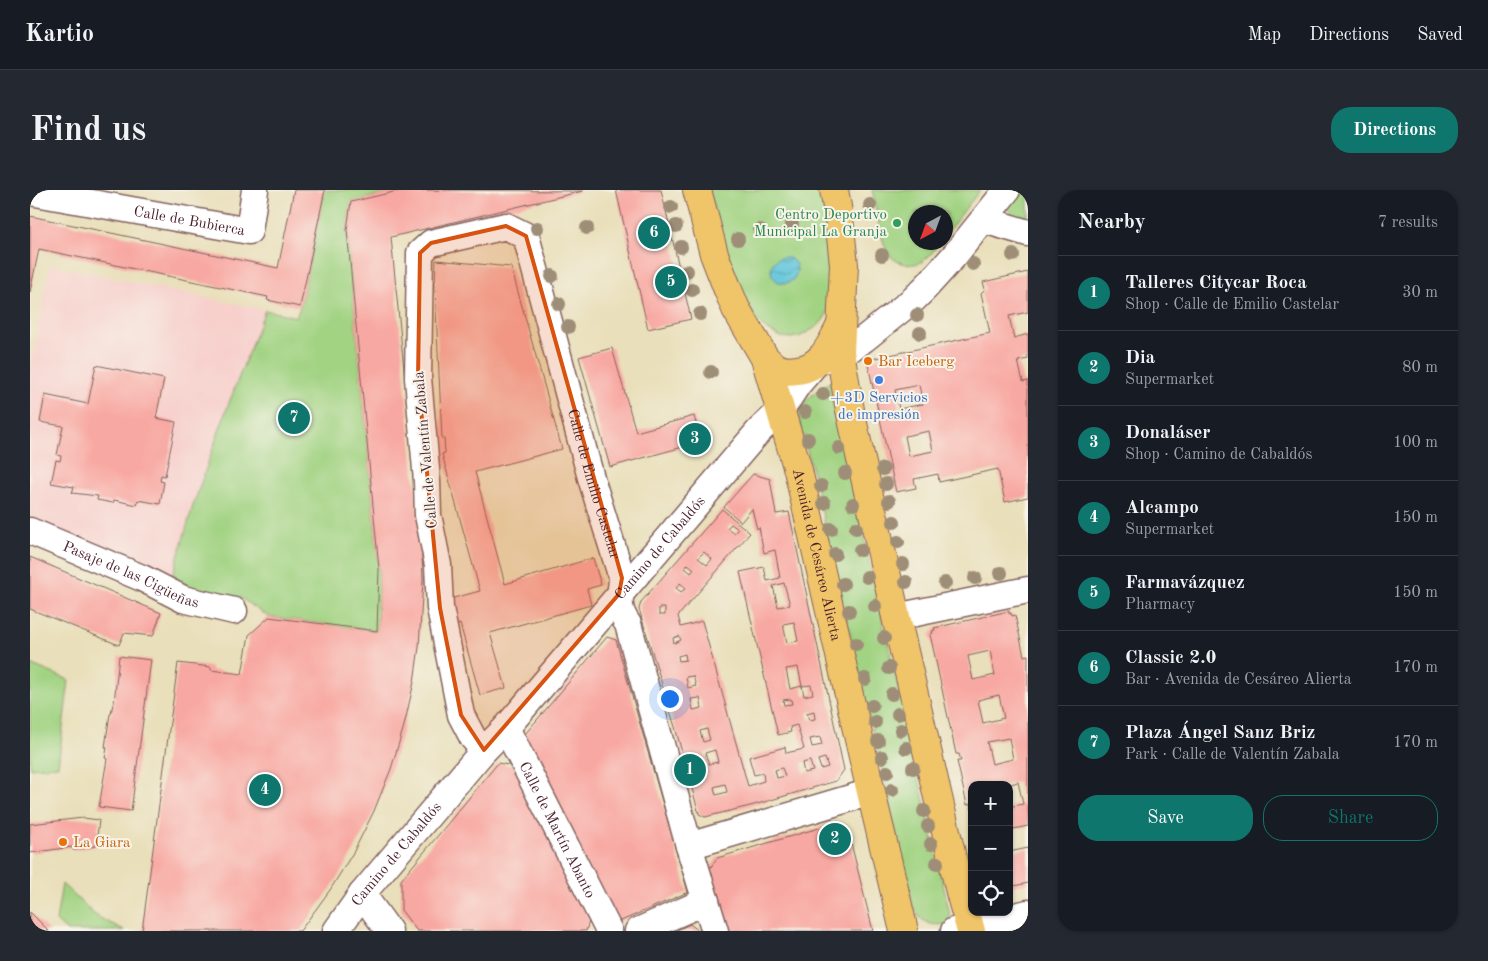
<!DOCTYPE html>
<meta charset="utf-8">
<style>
:root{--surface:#171b24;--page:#242831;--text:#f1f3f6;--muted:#9ea1a6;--line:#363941;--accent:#0f766e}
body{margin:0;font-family:"Old Standard TT",serif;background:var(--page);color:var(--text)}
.controls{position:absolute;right:15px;bottom:15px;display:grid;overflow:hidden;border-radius:10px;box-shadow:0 1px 4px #0004}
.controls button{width:45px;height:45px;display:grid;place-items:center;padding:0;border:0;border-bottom:1px solid var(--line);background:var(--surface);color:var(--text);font:25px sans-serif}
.compass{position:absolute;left:878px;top:15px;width:45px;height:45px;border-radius:50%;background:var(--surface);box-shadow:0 1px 4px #0004;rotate:221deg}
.you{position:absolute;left:639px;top:508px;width:18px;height:18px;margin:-12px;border:4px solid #fff;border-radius:50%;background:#1a73e8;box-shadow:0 0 0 8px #1a73e833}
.badge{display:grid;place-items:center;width:32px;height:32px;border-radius:50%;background:var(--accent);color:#fff;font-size:16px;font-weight:700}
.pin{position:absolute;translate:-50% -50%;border:2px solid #fff;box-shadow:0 1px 5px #0006}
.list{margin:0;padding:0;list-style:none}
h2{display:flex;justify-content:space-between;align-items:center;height:65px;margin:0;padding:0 20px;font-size:21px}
h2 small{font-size:16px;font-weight:400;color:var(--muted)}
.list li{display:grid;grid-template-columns:32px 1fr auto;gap:15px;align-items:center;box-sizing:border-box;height:75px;padding:0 20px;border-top:1px solid var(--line)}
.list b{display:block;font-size:19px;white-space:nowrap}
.list p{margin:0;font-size:16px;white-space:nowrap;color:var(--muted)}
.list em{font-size:16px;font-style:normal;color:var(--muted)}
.actions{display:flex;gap:10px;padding:15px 20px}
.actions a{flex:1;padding:11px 0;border:1px solid var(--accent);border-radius:20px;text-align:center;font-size:18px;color:var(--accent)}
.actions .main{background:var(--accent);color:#fff}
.icon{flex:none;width:28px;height:28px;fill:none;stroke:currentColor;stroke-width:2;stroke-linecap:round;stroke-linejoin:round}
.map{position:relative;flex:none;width:998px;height:741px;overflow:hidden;border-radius:20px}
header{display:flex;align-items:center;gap:30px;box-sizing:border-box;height:70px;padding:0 25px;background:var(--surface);border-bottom:1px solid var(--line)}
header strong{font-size:24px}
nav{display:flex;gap:28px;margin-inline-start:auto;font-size:18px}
.intro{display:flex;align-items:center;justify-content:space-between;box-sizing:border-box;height:120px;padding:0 30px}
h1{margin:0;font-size:35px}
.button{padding:12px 22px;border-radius:20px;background:var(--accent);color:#fff;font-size:18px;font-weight:700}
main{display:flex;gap:30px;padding:0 30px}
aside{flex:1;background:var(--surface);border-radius:20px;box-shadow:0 1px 4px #0004}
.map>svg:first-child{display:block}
.built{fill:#f7d0cc}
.green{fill:#a1d382;stroke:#767956}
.water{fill:url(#water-waves);stroke:#547283}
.building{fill:#f8a8a2;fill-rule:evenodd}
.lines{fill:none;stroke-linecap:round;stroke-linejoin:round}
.minor-casing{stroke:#82625d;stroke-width:29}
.major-casing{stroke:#82625d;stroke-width:30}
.minor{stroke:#fff;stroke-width:26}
.major{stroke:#f0c469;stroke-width:28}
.tree{fill:#9e8e77}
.marked{fill:#d8530f;fill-opacity:0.2;stroke:#d8530f;stroke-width:4;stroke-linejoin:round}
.leisure-dot{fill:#2e9e5b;stroke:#f7f3e8;stroke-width:2}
.food-dot{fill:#e8710a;stroke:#f7f3e8;stroke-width:2}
.shop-dot{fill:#3f7fe0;stroke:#f7f3e8;stroke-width:2}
.labels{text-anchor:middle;stroke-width:4;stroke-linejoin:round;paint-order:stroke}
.leisure-label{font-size:15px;fill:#27864d;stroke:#f7f3e8;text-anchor:end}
.street-label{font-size:15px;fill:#4a1f2b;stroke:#f7f3e8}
.food-label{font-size:15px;fill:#c56008;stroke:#f7f3e8;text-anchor:start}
.shop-label{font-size:15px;fill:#366cbe;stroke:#f7f3e8}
</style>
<header>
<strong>Kartio</strong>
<nav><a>Map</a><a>Directions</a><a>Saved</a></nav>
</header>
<div class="intro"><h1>Find us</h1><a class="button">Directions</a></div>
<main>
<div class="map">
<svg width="998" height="741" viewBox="0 0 998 741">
<defs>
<pattern id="water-waves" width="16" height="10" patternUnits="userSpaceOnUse" patternTransform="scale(1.25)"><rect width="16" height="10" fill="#5ec6db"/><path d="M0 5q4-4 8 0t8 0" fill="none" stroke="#50a0b2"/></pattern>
</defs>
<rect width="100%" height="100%" fill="#f7f3e8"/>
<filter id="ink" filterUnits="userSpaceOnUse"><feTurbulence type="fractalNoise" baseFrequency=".02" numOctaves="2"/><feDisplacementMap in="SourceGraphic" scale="10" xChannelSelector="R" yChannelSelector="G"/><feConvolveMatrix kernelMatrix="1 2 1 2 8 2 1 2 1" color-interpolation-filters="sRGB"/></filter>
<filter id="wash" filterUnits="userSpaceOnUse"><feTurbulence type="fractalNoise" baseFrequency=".0096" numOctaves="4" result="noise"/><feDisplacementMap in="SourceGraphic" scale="20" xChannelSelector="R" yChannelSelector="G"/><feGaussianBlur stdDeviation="1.12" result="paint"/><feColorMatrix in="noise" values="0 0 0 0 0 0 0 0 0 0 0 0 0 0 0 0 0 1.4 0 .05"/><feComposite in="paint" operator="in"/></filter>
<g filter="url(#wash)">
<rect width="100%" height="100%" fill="#e9dfba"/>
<path class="built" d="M20 75 235 120 197 218 162 319 140 394 0 336V181Z"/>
<path class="green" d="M295 0H372L321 12 317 40 349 379 347 441 239 427 209 407 140 394 162 319 197 218 235 120 266 127 270 117Z
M679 0H791L803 70 799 119 794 129 788 136 771 146 761 148 751 147 743 143 732 136 723 127 698 70Z
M842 0H950L916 44V22H886V52L909 53C905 58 902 64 897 68 885 79 864 75 857 61 850 48 846 16 842 0Z
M987 0H998V31L983 25 977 18Z
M800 192 802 209 920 725V730L917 734C898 737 888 731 882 712L783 283 769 229C768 214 788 199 800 192Z
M0 474 39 490 28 576 0 578Z
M32 694 65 725 74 730 94 740V741H37L26 731Z"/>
<path class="water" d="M741 80a13 13 0 1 1 26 0a13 13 0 1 1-26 0Z"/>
<g id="blocks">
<path class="building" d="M264 0H295L270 117 237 110 238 107 9 59 0 102V26L248 78Z
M372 0 553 1 361 47 392 364 393 390 389 457 384 492 374 536 361 579 344 621 324 661 300 700 270 741H112L148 473 181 477V480L212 484 219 445 239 427 347 441 349 379 317 40 321 12Z
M586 0H631L661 129 618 139Z
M406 70 481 77 532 259 445 282 475 394 563 368 571 395 557 399 561 415 460 443 476 498 450 505 430 434 419 438 412 411 450 401 412 264 415 263 414 248 412 249 405 97Z
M998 82V122L979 126 984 148 998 144V169L988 171 993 192 998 191V307L975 312 968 279 909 292 908 284 884 289 886 298 866 302 837 170 960 143 951 103 955 99 953 92ZM889 195 893 214 869 219 865 200ZM899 241 903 261 879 266 875 246Z
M582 158 606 242 664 226 671 252 580 277 549 167Z
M66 175 134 189 126 228 146 232 135 286 131 285 130 291 134 292 130 314 108 310 107 315 84 310 83 313 67 310 68 306 42 303 44 297 21 293 26 270 30 271 31 266 27 265 33 236 10 232 15 205 58 214Z
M723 284 740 289 746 324 759 322 814 580 806 591 724 615 675 627 669 624 645 537 609 419 611 412 692 319 720 343 648 426 651 437 672 431 718 596 734 591 733 583 724 585 719 567 755 557 756 563 774 559 767 535 760 537 761 542 748 545 710 382 734 377 737 391 750 388 745 360 734 363 729 337 727 339 722 319 711 332 694 317ZM701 334 708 339 704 343 697 338ZM674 362 682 369 677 375 668 368ZM658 374 664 379 661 383 655 378ZM650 393 656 398 651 402 646 398ZM754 393 760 415 748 417 743 396ZM629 418H635V425H629ZM764 432 768 451 757 453 753 434ZM649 446 651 450 644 453 643 448ZM655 464 656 470 649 471 648 466ZM768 477 772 496 781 495 783 504 774 506 772 496 760 499 756 479ZM663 486 666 496 658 498 656 487ZM670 508 672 518 663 520 661 509ZM761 509 762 514 754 515 753 510ZM784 521 785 529 779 530 777 523ZM677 539 680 550 673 552 670 541ZM790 547 792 555 782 557 780 549ZM685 560 688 572 679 574 675 563ZM795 568 798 577 791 579 788 570ZM780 571 783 581 774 583 772 573ZM752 578 755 586 747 588 745 580ZM695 594 697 602 686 605 684 597Z
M0 367 131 423 123 446 94 443 89 455 0 419Z
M979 421V424L981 423 982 426 985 425 994 466 998 465V636L979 640V617L993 614 988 592 977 595H942V619L940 614 937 615 927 571H931L929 564H926L900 444 903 443 902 441 905 440 904 438ZM960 461 965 485 943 490 938 466ZM969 505 974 528 953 533 948 510ZM979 548 983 569 962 574 957 552Z
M577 447 586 450 658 702 591 731 584 728 490 550Z
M89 466 121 470 101 621 69 617 77 569 75 568 77 558 75 557 80 524H81L83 513H84Z
M468 573 483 576 561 725 556 741H387L371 720V690Z
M53 628 69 630 66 656 43 660 42 657 0 663V634Z
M806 633 818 641 843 741H696L679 680 687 668Z
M998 658V693L979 697V662Z
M0 722 19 741H0Z
M660 734 669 741H645Z"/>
</g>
</g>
<g filter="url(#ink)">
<use href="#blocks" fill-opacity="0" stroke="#82625d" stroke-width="1"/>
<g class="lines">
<defs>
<g id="minor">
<path id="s1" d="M0 2 219 41 225 0"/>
<path d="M954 30 998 43"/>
<path id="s2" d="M0 341 112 388 153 409 204 421"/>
<path d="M866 427 998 400"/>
<path id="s3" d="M476 538 579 741"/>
<path id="s4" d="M454 560 443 548 431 525 410 418 408 375 398 325 397 291 388 188 390 63 401 53 476 36 496 46 561 288 592 388C591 408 585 416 598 434L659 656 685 741"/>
<path d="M659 656 841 602"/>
<path d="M332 704 359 741"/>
<path id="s5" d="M306 741 332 704 454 560 476 538 728 242 751 220 768 194 786 173 821 158 834 149 884 109 896 97 924 66 977 0"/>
<path d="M608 741 676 711"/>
<path d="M924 741 998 723"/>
</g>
<g id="major">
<path id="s6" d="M667 0 684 64 698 100 706 119 735 168 768 280 841 602 874 741"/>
<path d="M804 0 809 28 814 75 810 162 820 220 866 427 931 706 941 741"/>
<path d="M735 168C738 171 743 176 747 178 753 181 761 181 767 180 791 178 800 156 810 137"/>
</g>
</defs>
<use href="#minor" class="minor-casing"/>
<use href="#major" class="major-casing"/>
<use href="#minor" class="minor"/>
<use href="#major" class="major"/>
</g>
<g class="tree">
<circle cx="840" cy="15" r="7"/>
<circle cx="641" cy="17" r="7"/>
<circle cx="762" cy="34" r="7"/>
<circle cx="646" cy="36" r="7"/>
<circle cx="507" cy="38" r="7"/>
<circle cx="557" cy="38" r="7"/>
<circle cx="730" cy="40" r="7"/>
<circle cx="708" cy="49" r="7"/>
<circle cx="651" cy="57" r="7"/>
<circle cx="852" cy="65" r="7"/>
<circle cx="983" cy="65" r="7"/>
<circle cx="943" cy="74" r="7"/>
<circle cx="657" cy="81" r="7"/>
<circle cx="522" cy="86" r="7"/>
<circle cx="662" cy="100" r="7"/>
<circle cx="529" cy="114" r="7"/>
<circle cx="670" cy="124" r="7"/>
<circle cx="887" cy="125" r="7"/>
<circle cx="538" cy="137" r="7"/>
<circle cx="890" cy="143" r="7"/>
<circle cx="681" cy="182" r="7"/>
<circle cx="793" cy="204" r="7"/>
<circle cx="775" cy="222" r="7"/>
<circle cx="778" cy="249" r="7"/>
<circle cx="809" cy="258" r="7"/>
<circle cx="853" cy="279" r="7"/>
<circle cx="815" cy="283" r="7"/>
<circle cx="856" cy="294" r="7"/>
<circle cx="791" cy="296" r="7"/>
<circle cx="859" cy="311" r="7"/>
<circle cx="794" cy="313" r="7"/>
<circle cx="823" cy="314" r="7"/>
<circle cx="864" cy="332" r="7"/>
<circle cx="826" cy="338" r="7"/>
<circle cx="801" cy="339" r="7"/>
<circle cx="868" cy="352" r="7"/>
<circle cx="830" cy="360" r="7"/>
<circle cx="805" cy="364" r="7"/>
<circle cx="873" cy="374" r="7"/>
<circle cx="971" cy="383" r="7"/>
<circle cx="837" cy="387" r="7"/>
<circle cx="945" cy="388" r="7"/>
<circle cx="876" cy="392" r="7"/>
<circle cx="915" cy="393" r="7"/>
<circle cx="813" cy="394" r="7"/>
<circle cx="845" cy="416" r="7"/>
<circle cx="819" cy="421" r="7"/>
<circle cx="854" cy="448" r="7"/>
<circle cx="826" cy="454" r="7"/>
<circle cx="859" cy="478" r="7"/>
<circle cx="835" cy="489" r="7"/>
<circle cx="862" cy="504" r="7"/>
<circle cx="842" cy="516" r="7"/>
<circle cx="868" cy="524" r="7"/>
<circle cx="845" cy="532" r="7"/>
<circle cx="871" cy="540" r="7"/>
<circle cx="848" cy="551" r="7"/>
<circle cx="876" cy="558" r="7"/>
<circle cx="852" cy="567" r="7"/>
<circle cx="883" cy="578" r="7"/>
<circle cx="857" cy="582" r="7"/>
<circle cx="862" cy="600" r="7"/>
<circle cx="894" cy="621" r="7"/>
<circle cx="898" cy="636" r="7"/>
<circle cx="901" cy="654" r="7"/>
<circle cx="907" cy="673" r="7"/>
</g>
</g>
<path class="marked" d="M476 36 496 46 592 388 589 404 454 560 431 525 410 418 388 188 390 63 401 53Z"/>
<circle class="leisure-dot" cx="867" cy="33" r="5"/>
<g class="food-dot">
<circle cx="838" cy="171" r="5"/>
<circle cx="33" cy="652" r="5"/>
</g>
<circle class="shop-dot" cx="849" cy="190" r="5"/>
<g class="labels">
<g class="leisure-label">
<text x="857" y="29">Centro Deportivo<tspan x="857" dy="17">Municipal La Granja</tspan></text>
</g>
<g class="street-label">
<text dy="5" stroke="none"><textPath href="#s1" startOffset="162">Calle de Bubierca</textPath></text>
<text transform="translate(395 260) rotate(-95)" y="5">Calle de Valentín Zabala</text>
<text dy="5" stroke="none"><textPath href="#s4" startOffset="879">Calle de Emilio Castelar</textPath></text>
<text dy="5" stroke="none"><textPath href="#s5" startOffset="502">Camino de Cabaldós</textPath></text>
<text dy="5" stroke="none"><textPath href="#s6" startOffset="386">Avenida de Cesáreo Alierta</textPath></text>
<text dy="5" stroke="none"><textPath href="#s2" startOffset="110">Pasaje de las Cigüeñas</textPath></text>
<text dy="5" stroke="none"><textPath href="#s3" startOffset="114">Calle de Martín Abanto</textPath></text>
<text dy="5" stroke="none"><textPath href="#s5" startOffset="98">Camino de Cabaldós</textPath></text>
</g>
<g class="food-label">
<text x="848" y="176">Bar Iceberg</text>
<text x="43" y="657">La Giara</text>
</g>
<g class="shop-label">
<text x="849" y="212">+3D Servicios<tspan x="849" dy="17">de impresión</tspan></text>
</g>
</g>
</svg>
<div class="controls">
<button>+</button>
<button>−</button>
<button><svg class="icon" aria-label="locate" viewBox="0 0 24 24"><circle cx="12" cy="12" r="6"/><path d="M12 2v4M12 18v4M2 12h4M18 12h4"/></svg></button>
</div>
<svg class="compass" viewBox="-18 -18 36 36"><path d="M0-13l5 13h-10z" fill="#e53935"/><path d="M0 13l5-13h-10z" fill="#9ea1a6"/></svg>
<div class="you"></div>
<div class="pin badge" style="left:660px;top:580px">1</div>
<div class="pin badge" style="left:805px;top:649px">2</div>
<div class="pin badge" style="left:665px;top:249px">3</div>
<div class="pin badge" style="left:235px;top:600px">4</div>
<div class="pin badge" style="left:641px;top:92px">5</div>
<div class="pin badge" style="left:624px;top:43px">6</div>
<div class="pin badge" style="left:264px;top:228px">7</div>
</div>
<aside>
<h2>Nearby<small>7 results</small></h2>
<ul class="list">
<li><span class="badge">1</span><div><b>Talleres Citycar Roca</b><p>Shop · Calle de Emilio Castelar</p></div><em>30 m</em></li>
<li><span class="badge">2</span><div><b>Dia</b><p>Supermarket</p></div><em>80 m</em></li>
<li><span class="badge">3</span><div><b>Donaláser</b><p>Shop · Camino de Cabaldós</p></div><em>100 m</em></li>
<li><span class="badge">4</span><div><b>Alcampo</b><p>Supermarket</p></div><em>150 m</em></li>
<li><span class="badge">5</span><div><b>Farmavázquez</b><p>Pharmacy</p></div><em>150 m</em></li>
<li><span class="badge">6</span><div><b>Classic 2.0</b><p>Bar · Avenida de Cesáreo Alierta</p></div><em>170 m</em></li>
<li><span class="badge">7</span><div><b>Plaza Ángel Sanz Briz</b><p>Park · Calle de Valentín Zabala</p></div><em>170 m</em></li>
</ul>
<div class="actions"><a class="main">Save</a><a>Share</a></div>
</aside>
</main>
